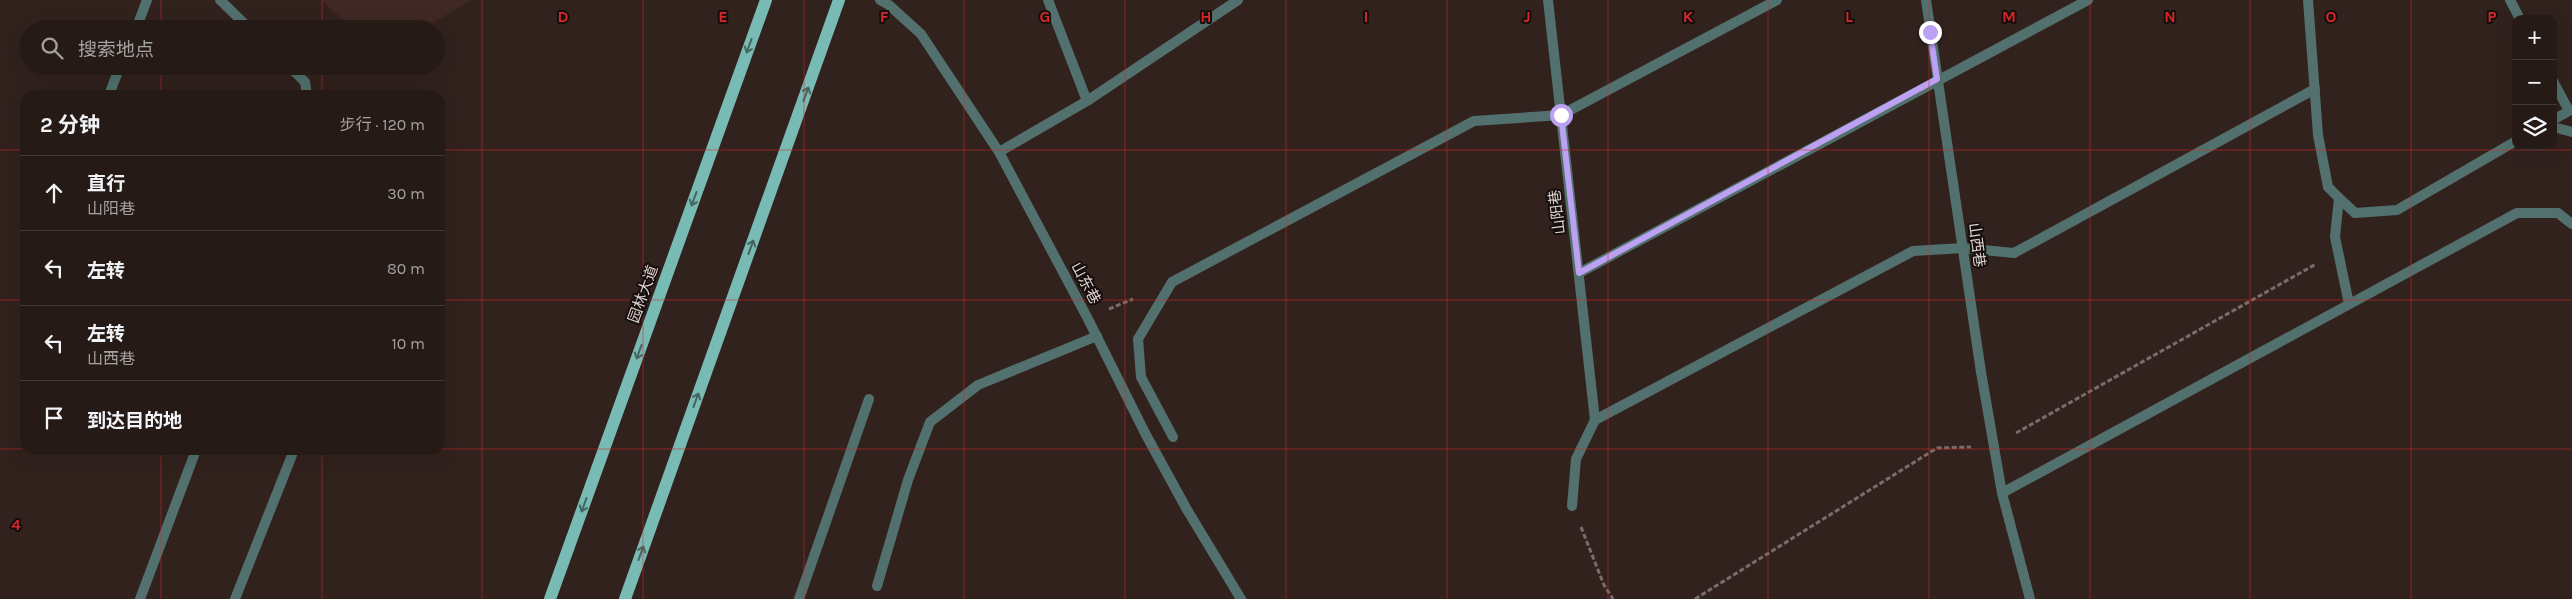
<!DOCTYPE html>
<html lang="zh">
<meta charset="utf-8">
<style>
:root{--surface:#261a16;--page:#322723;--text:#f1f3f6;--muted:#a4a1a1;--line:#423835}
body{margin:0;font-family:Karla,"Noto Sans SC",sans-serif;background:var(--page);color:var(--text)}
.controls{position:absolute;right:15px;top:15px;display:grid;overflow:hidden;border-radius:10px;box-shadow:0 5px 20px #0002}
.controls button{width:45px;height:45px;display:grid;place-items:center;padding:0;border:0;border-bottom:1px solid var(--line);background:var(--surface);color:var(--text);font:25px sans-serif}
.stop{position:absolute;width:15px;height:15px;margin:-11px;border:4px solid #bca0f2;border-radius:50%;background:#fff}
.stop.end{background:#bca0f2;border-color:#fff;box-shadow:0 1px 5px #0008}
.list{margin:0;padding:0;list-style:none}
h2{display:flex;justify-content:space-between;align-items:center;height:65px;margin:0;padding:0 20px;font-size:21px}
h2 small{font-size:16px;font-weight:400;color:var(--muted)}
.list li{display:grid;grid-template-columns:32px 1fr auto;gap:15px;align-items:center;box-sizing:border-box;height:75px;padding:0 20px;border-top:1px solid var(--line)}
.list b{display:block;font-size:19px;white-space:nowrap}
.list p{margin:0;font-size:16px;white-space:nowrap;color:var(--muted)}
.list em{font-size:16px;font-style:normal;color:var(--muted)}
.icon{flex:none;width:28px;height:28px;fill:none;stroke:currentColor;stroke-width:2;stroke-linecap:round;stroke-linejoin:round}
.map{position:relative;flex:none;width:2572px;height:599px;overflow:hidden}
.search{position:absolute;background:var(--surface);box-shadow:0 5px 20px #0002;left:20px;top:20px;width:425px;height:55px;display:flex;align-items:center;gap:12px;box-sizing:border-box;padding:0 18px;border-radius:28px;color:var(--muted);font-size:19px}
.panel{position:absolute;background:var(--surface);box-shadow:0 5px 20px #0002;left:20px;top:90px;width:425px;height:365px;border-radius:15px}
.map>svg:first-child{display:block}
.built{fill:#402925}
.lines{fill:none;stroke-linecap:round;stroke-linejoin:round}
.path{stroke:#7a6d69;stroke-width:3;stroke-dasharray:5 2.5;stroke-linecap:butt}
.service{stroke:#52716e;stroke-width:10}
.minor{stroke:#52716e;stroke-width:10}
.primary{stroke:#78bbb5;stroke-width:12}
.oneway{stroke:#466460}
.route{stroke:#bca0f2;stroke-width:6}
.grid{fill:none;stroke:#d62828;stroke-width:1;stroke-opacity:0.55}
.labels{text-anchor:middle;stroke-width:4;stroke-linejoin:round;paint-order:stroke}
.street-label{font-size:15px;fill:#ded3d1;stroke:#150e0c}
.grid-label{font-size:16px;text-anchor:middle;font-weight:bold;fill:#d62828;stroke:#150e0c;stroke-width:4;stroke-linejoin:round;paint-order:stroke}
</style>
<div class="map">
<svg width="2572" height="599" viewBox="0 0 2572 599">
<rect width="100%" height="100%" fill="#32221e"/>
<path class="built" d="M321 0H471L423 29H354Z"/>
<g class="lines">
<path class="path" d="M1109 309 1133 299
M2016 433 2316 264
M1581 527 1604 585 1613 599
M1695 599 1937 448 1971 447"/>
<path class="service" d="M220 0 250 29
M1048 0 1087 101
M2510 0 2520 19
M136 29 147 0
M289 66 305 82 307 95
M2553 81 2569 111 2553 120
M109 95 120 66
M2553 127 2572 132
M999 152 1087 101 1238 0
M2339 198 2355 213 2397 210 2516 141
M1579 273 2088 0
M1173 437 1141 377 1138 339 1172 282 1474 121 1561 115 1777 0
M1572 506 1576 459 1595 420 1913 251 1963 248 2014 253 2315 89
M877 586 908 480 930 422 978 385 1097 336
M140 599 196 450
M235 599 294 450
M799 599 869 399"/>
<path class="minor" d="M880 0 889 5 921 34 999 152 1088 319 1145 433 1186 508 1241 599
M1548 0 1595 420
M1926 0 1981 372 2002 493 2030 599
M2308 0 2318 135 2328 187 2339 198 2335 237 2349 304
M2002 493 2517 213H2558L2572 224"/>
<path class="primary" d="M550 599 766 0
M625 599 839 0"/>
</g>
<defs><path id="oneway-shaft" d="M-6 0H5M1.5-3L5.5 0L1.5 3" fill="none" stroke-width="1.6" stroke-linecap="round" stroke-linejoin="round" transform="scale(1.25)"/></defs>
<g class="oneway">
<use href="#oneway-shaft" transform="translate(749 46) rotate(110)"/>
<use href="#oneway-shaft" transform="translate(806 94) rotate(-70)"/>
<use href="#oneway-shaft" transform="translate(694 199) rotate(110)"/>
<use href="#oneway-shaft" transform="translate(751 247) rotate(-70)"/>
<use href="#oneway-shaft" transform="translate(639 352) rotate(110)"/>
<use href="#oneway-shaft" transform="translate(696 400) rotate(-70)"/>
<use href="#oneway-shaft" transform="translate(584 505) rotate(110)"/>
<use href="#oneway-shaft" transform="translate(641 553) rotate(-70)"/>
</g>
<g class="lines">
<path class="route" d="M1561 115 1579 273 1937 79 1930 32"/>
</g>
<path class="grid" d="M161 0V29M322 0V29M482 0V599M643 0V599M804 0V599M964 0V599M1125 0V599M1286 0V599M1447 0V599M1608 0V599M1768 0V599M1929 0V599M2090 0V599M2250 0V599M2411 0V599M161 66V95M322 66V95M0 150H25M440 150H2572M0 300H25M440 300H2572M0 449H25M440 449H2572M161 450V599M322 450V599"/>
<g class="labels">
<g class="street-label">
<text transform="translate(1557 212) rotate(-97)" y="5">山阳巷</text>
<text transform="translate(1977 245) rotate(82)" y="5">山西巷</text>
<text transform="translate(1086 283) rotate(62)" y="5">山东巷</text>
<text transform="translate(643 294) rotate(-70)" y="5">园林大道</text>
</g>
</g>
<g class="grid-label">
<text x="563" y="22">D</text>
<text x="723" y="22">E</text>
<text x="884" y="22">F</text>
<text x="1045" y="22">G</text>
<text x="1206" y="22">H</text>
<text x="1366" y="22">I</text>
<text x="1527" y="22">J</text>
<text x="1688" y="22">K</text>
<text x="1849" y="22">L</text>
<text x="2009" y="22">M</text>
<text x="2170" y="22">N</text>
<text x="2331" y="22">O</text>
<text x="2492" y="22">P</text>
<text x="16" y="530">4</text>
</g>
</svg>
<div class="controls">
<button>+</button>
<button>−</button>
<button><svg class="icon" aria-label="layers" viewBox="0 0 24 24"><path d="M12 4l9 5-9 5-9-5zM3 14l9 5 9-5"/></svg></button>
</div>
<div class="stop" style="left:1561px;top:115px"></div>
<div class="stop end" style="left:1930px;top:32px"></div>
<div class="search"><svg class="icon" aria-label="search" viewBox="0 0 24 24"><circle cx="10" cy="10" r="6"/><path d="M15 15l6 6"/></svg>搜索地点</div>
<section class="panel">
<h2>2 分钟<small>步行 · 120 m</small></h2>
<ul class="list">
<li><svg class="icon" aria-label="ahead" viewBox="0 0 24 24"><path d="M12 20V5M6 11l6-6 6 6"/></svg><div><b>直行</b><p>山阳巷</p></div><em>30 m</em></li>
<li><svg class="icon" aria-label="left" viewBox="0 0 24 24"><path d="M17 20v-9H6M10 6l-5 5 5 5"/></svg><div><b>左转</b></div><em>80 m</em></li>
<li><svg class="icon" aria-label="left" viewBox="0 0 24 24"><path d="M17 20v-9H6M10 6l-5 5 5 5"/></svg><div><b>左转</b><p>山西巷</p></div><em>10 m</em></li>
<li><svg class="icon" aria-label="arrive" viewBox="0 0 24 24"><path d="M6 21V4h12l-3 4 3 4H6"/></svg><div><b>到达目的地</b></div></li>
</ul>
</section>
</div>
